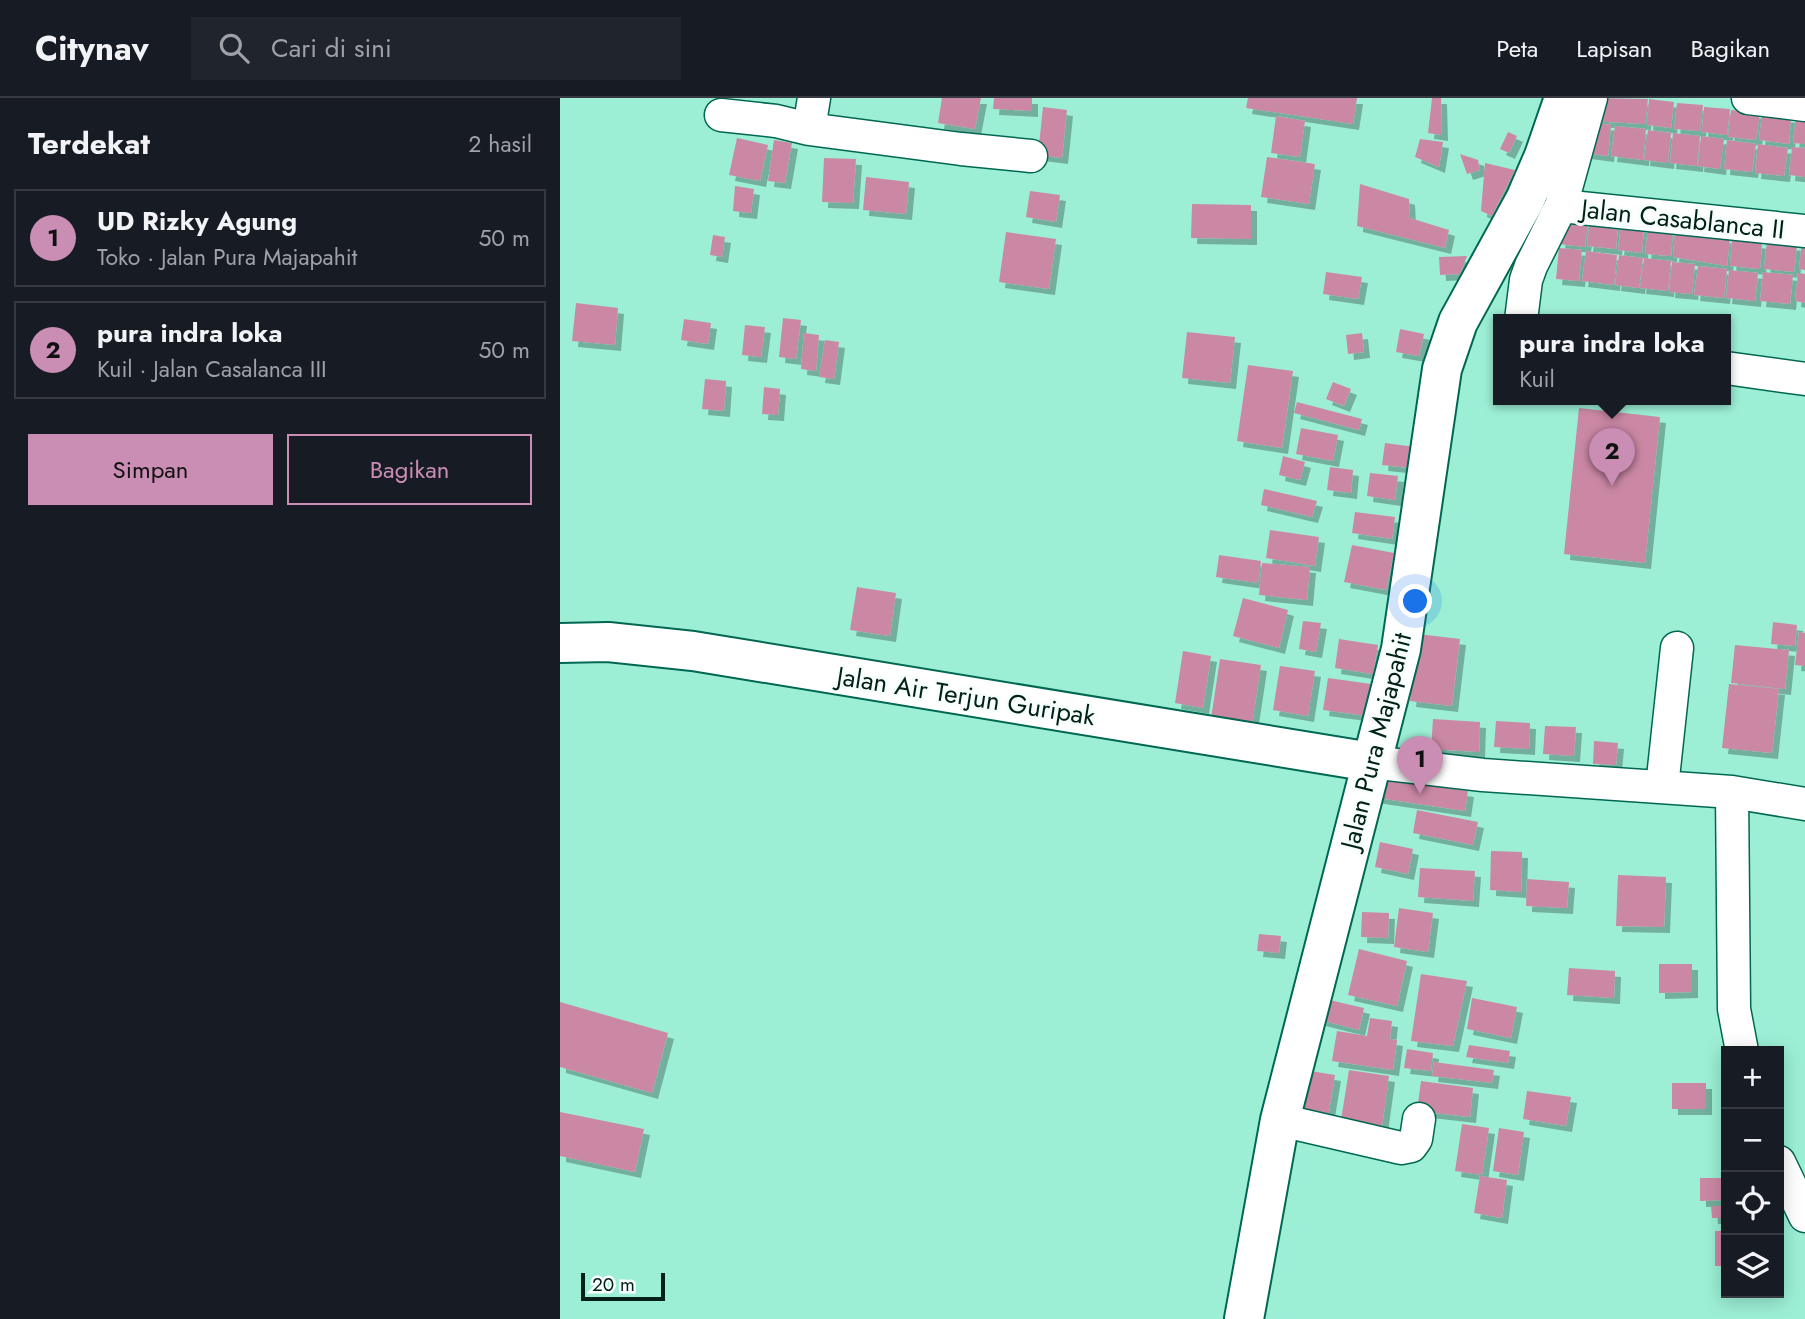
<!DOCTYPE html>
<html lang="id">
<meta charset="utf-8">
<style>
:root{--surface:#171b24;--page:#20242c;--text:#f1f3f6;--muted:#9ea1a6;--line:#363941;--accent:#ca8db3}
body{margin:0;font-family:Jost,sans-serif;background:var(--page);color:var(--text)}
.controls{position:absolute;right:21px;bottom:21px;display:grid;overflow:hidden;border-radius:0px;box-shadow:0 4px 18px #0003}
.controls button{width:63px;height:63px;display:grid;place-items:center;padding:0;border:0;border-bottom:2px solid var(--line);background:var(--surface);color:var(--text);font:35px sans-serif}
.scale{position:absolute;left:21px;bottom:18px;width:84px;box-sizing:border-box;padding-left:7px;border:4px solid #002118;border-top:0;font-size:19px;line-height:24px;white-space:nowrap;color:#002118;-webkit-text-stroke:5px #f7fefc;paint-order:stroke}
.you{position:absolute;left:856px;top:504px;width:24px;height:24px;margin:-18px;border:5px solid #fff;border-radius:50%;background:#1a73e8;box-shadow:0 0 0 10px #1a73e833}
.badge{display:grid;place-items:center;width:46px;height:46px;border-radius:50%;background:var(--accent);color:#111;font-size:23px;font-weight:700}
.pin{position:absolute;translate:-50% -58px;filter:drop-shadow(0 2px 4px #0008)}
.pin::after{content:'';position:absolute;top:37px;width:24px;height:21px;background:inherit;clip-path:polygon(0 0,100% 0,50% 100%)}
.popup{position:absolute;left:933px;top:216px;width:238px;height:91px;box-sizing:border-box;display:grid;place-content:center;border-radius:0px;background:var(--surface);filter:drop-shadow(0 2px 5px #0005);font-size:23px;white-space:nowrap;color:var(--muted)}
.popup b{font-size:26px;color:var(--text)}
.popup::after{content:'';position:absolute;left:50%;top:100%;margin-left:-14px;border:14px solid transparent;border-top-color:var(--surface)}
.list{margin:0;padding:0;list-style:none}
h2{display:flex;justify-content:space-between;align-items:center;height:91px;margin:0;padding:0 28px;font-size:30px}
h2 small{font-size:23px;font-weight:400;color:var(--muted)}
.list li{display:grid;grid-template-columns:46px 1fr auto;gap:21px;align-items:center;box-sizing:border-box;height:98px;margin:0 14px 14px;padding:0 14px;border:2px solid var(--line);border-radius:0px}
.list b{display:block;font-size:26px;white-space:nowrap}
.list p{margin:0;font-size:23px;white-space:nowrap;color:var(--muted)}
.list em{font-size:23px;font-style:normal;color:var(--muted)}
.actions{display:flex;gap:14px;padding:21px 28px}
.actions a{flex:1;padding:16px 0;border:2px solid var(--accent);border-radius:0px;text-align:center;font-size:24px;color:var(--accent)}
.actions .main{background:var(--accent);color:#111}
.icon{flex:none;width:38px;height:38px;fill:none;stroke:currentColor;stroke-width:2;stroke-linecap:round;stroke-linejoin:round}
.map{position:relative;flex:none;width:1245px;height:1221px;overflow:hidden}
header{display:flex;align-items:center;gap:42px;box-sizing:border-box;height:98px;padding:0 35px;background:var(--surface);border-bottom:2px solid var(--line)}
header strong{font-size:33px}
nav{display:flex;gap:38px;margin-inline-start:auto;font-size:24px}
.search{width:490px;height:63px;background:var(--page);display:flex;align-items:center;gap:18px;box-sizing:border-box;padding:0 24px;border-radius:0px;color:var(--muted);font-size:26px}
main{display:flex}
aside{flex:1;background:var(--surface)}
.map>svg:first-child{display:block}
.building{fill:#cb88a5;filter:url(#shadow)}
.lines{fill:none;stroke-linecap:round;stroke-linejoin:round}
.minor-casing{stroke:#006852;stroke-width:35}
.tertiary-casing{stroke:#006852;stroke-width:42}
.minor{stroke:#fff;stroke-width:32}
.tertiary{stroke:#fff;stroke-width:38}
.labels{text-anchor:middle;stroke-width:6;stroke-linejoin:round;paint-order:stroke}
.street-label{font-size:26px;fill:#002118;stroke:#f7fefc}
</style>
<header>
<strong>Citynav</strong>
<div class="search"><svg class="icon" aria-label="search" viewBox="0 0 24 24"><circle cx="10" cy="10" r="6"/><path d="M15 15l6 6"/></svg>Cari di sini</div>
<nav><a>Peta</a><a>Lapisan</a><a>Bagikan</a></nav>
</header>
<main>
<aside>
<h2>Terdekat<small>2 hasil</small></h2>
<ul class="list">
<li><span class="badge">1</span><div><b>UD Rizky Agung</b><p>Toko · Jalan Pura Majapahit</p></div><em>50 m</em></li>
<li><span class="badge">2</span><div><b>pura indra loka</b><p>Kuil · Jalan Casalanca III</p></div><em>50 m</em></li>
</ul>
<div class="actions"><a class="main">Simpan</a><a>Bagikan</a></div>
</aside>
<div class="map">
<svg width="1245" height="1221" viewBox="0 0 1245 1221">
<defs>
<filter id="shadow"><feDropShadow dx="6" dy="6" stdDeviation="0" flood-color="#0004"/></filter>
</defs>
<rect width="100%" height="100%" fill="#9cefd5"/>
<path class="building" d="M382 0H421L415 31 378 25Z
M434 0H472V13L433 11Z
M688 0H797L793 26 686 10Z
M872 0H881L882 37 868 35Z
M1032 0 1088 1 1085 26 1030 23Z
M1089 1 1114 4 1111 30 1087 27Z
M1117 5 1143 7 1140 33 1114 31Z
M483 9 507 12 502 60 478 57Z
M1144 9 1170 11 1167 37 1142 34Z
M1171 12 1200 15 1196 42 1168 39Z
M1202 16 1231 19 1229 46 1199 42Z
M716 18 745 23 740 59 711 55Z
M1236 19 1245 20V46L1233 45Z
M1028 24 1051 27 1048 58 1025 55Z
M1055 28 1086 31 1083 62 1051 58Z
M1088 32 1111 35 1108 65 1084 62Z
M948 34 957 38 949 55 940 51Z
M1113 35 1140 38 1137 68 1110 65Z
M1141 38 1164 41 1160 71 1138 68Z
M177 40 208 47 200 83 169 77Z
M860 41 883 44 879 69 855 59Z
M214 42 232 45 225 85 208 83Z
M1167 42 1196 46 1192 74 1164 71Z
M1198 46 1228 50 1224 78 1195 75Z
M1232 49 1245 50V79L1229 77Z
M900 56 918 62 920 72 907 76Z
M707 59 755 66 749 106 701 99Z
M264 60 296 61 293 105 262 104Z
M925 65 955 72 932 118 921 113Z
M306 79 349 84 346 116 303 112Z
M800 86 849 101 850 120 889 132 885 150 797 128Z
M175 88 194 91 191 115 173 113Z
M470 93 500 97 496 124 466 119Z
M632 106 691 107V141L631 140Z
M1002 121 1028 124 1025 149 999 146Z
M1030 123 1058 126 1056 151 1027 148Z
M1061 127 1084 129 1082 155 1058 152Z
M1088 130 1113 132 1111 158 1085 156Z
M446 134 496 141 489 191 439 184Z
M1115 134 1170 140 1167 168 1113 159Z
M153 137 165 139 162 159 150 157Z
M1172 141 1202 145 1200 171 1170 168Z
M1207 144 1237 147 1234 174 1204 171Z
M1242 145H1245V172L1239 171Z
M999 150 1022 152 1019 183 996 181Z
M1026 153 1057 157 1054 187 1022 183Z
M1059 157 1083 160 1079 190 1055 187Z
M907 158 900 176 880 177 879 159Z
M1084 160 1111 163 1108 193 1080 190Z
M1112 164 1135 166 1132 196 1109 194Z
M1138 168 1167 171 1164 200 1134 197Z
M1169 172 1198 175 1195 203 1166 200Z
M766 174 802 179 798 201 763 196Z
M1203 174 1233 177 1230 206 1200 203Z
M1238 175 1245 176V205L1235 203Z
M16 205 58 210 55 247 12 243Z
M223 220 241 222 236 261 219 259Z
M124 221 151 225 148 246 121 242Z
M185 227 205 229 201 259 182 257Z
M840 231 864 236 859 258 836 254Z
M627 234 675 239 670 285 622 280Z
M244 235 259 237 256 273 241 271Z
M802 235 804 254 788 256 786 237Z
M265 242 279 244 274 281 259 279Z
M688 267 733 273 722 350 677 343Z
M145 281 166 283 164 313 142 311Z
M773 284 791 291 784 308 766 301Z
M204 289 220 291 218 317 202 316Z
M737 304 802 321 799 332 734 315Z
M1019 310 1100 319 1085 465 1004 456Z
M741 330 778 337 773 363 736 356Z
M825 345 863 350 860 371 822 367Z
M723 358 745 364 740 382 719 377Z
M770 369 793 372 791 395 767 392Z
M810 375 838 378 835 402 807 398Z
M704 391 757 403 752 419 701 407Z
M795 414 835 419 832 441 792 435Z
M710 432 759 439 755 468 706 460Z
M792 447 834 455 826 492 784 484Z
M659 457 701 463 698 485 656 479Z
M702 465 750 469 747 502 699 497Z
M297 489 336 495 330 538 290 532Z
M683 500 728 512 719 550 673 538Z
M743 523 761 525 756 554 739 551Z
M1213 524 1237 527 1235 548 1211 546Z
M1239 534 1245 535V568L1235 567Z
M858 536 900 541 892 608 850 603Z
M779 541 818 547 813 576 775 570Z
M1175 547 1229 552 1225 591 1171 585Z
M623 553 651 558 643 610 615 605Z
M660 561 701 567 691 633 650 627Z
M720 568 755 573 748 618 713 612Z
M768 580 811 586 807 618 763 612Z
M1169 586 1219 591 1212 655 1162 650Z
M873 621 920 624 919 654 871 651Z
M936 623 970 625 969 651 934 649Z
M985 628 1016 629 1014 658 983 656Z
M1034 643 1058 645 1056 667 1033 666Z
M815 680 908 693 905 713 812 699Z
M857 712 918 724 913 747 853 735Z
M820 744 853 751 848 776 815 769Z
M931 753 962 754 961 794 930 792Z
M860 770 915 773 913 803 858 799Z
M1058 777 1106 779 1104 829 1056 828Z
M967 781 1009 784 1007 810 966 808Z
M839 810 873 815 868 854 834 849Z
M802 814 829 815 828 840 801 839Z
M699 836 721 838 719 855 697 853Z
M799 851 847 863 837 908 788 897Z
M1099 866H1132V894L1099 895Z
M1009 870 1055 873 1054 900 1007 897Z
M861 876 907 883 893 948 851 943Z
M912 900 957 909 951 940 907 931Z
M765 901 804 910 799 932 760 922Z
M0 904 108 935 92 995 0 969Z
M810 920 832 923 830 941 837 942 833 972 772 963 777 933 807 938Z
M909 947 950 953 948 965 906 959Z
M847 951 873 955 871 973 844 970Z
M874 964 934 972 932 985 872 978Z
M744 972 775 977 767 1025 737 1021Z
M789 972 829 978 822 1028 781 1022Z
M861 983 913 990 910 1019 857 1013Z
M1112 985H1146V1011H1112Z
M967 993 1011 999 1006 1028 963 1021Z
M0 1014 84 1031 75 1074 0 1058Z
M902 1026 929 1030 922 1077 895 1073Z
M939 1030 964 1034 958 1077 933 1073Z
M920 1078 947 1082 942 1120 914 1115Z
M1140 1080H1166V1102L1140 1103Z
M1151 1108H1166V1120H1152Z
M1155 1133H1166V1168H1155Z"/>
<g class="lines">
<defs>
<path id="minor" d="M1188 0 1245 7
M161 17 216 23 249 31 254 0
M249 31 401 51 471 58
M1001 108 1245 133
M961 222 966 182 971 168 1001 108 1031 0
M1166 270 1245 281
M811 664 923 677 1172 694 1245 706
M1102 689 1117 550
M1172 694 1174 911 1182 953
M720 1022 841 1050 851 1048 856 1041 859 1021
M1219 1064 1245 1118"/>
<path id="tertiary" d="M0 545 48 544 133 553 811 664
M684 1221 720 1022 841 551 882 271 898 224 965 102 984 58 1004 0"/>
</defs>
<use href="#minor" class="minor-casing"/>
<use href="#tertiary" class="tertiary-casing"/>
<use href="#minor" class="minor"/>
<use href="#tertiary" class="tertiary"/>
</g>
<g class="labels">
<g class="street-label">
<text transform="translate(1123 121) rotate(6)" y="9">Jalan Casablanca II</text>
<text transform="translate(406 598) rotate(9)" y="9">Jalan Air Terjun Guripak</text>
<text transform="translate(816 643) rotate(-76)" y="9">Jalan Pura Majapahit</text>
</g>
</g>
</svg>
<div class="controls">
<button>+</button>
<button>−</button>
<button><svg class="icon" aria-label="locate" viewBox="0 0 24 24"><circle cx="12" cy="12" r="6"/><path d="M12 2v4M12 18v4M2 12h4M18 12h4"/></svg></button>
<button><svg class="icon" aria-label="layers" viewBox="0 0 24 24"><path d="M12 4l9 5-9 5-9-5zM3 14l9 5 9-5"/></svg></button>
</div>
<div class="scale">20 m</div>
<div class="you"></div>
<div class="pin badge" style="left:860px;top:696px">1</div>
<div class="pin badge" style="left:1052px;top:388px">2</div>
<div class="popup"><b>pura indra loka</b>Kuil</div>
</div>
</main>
